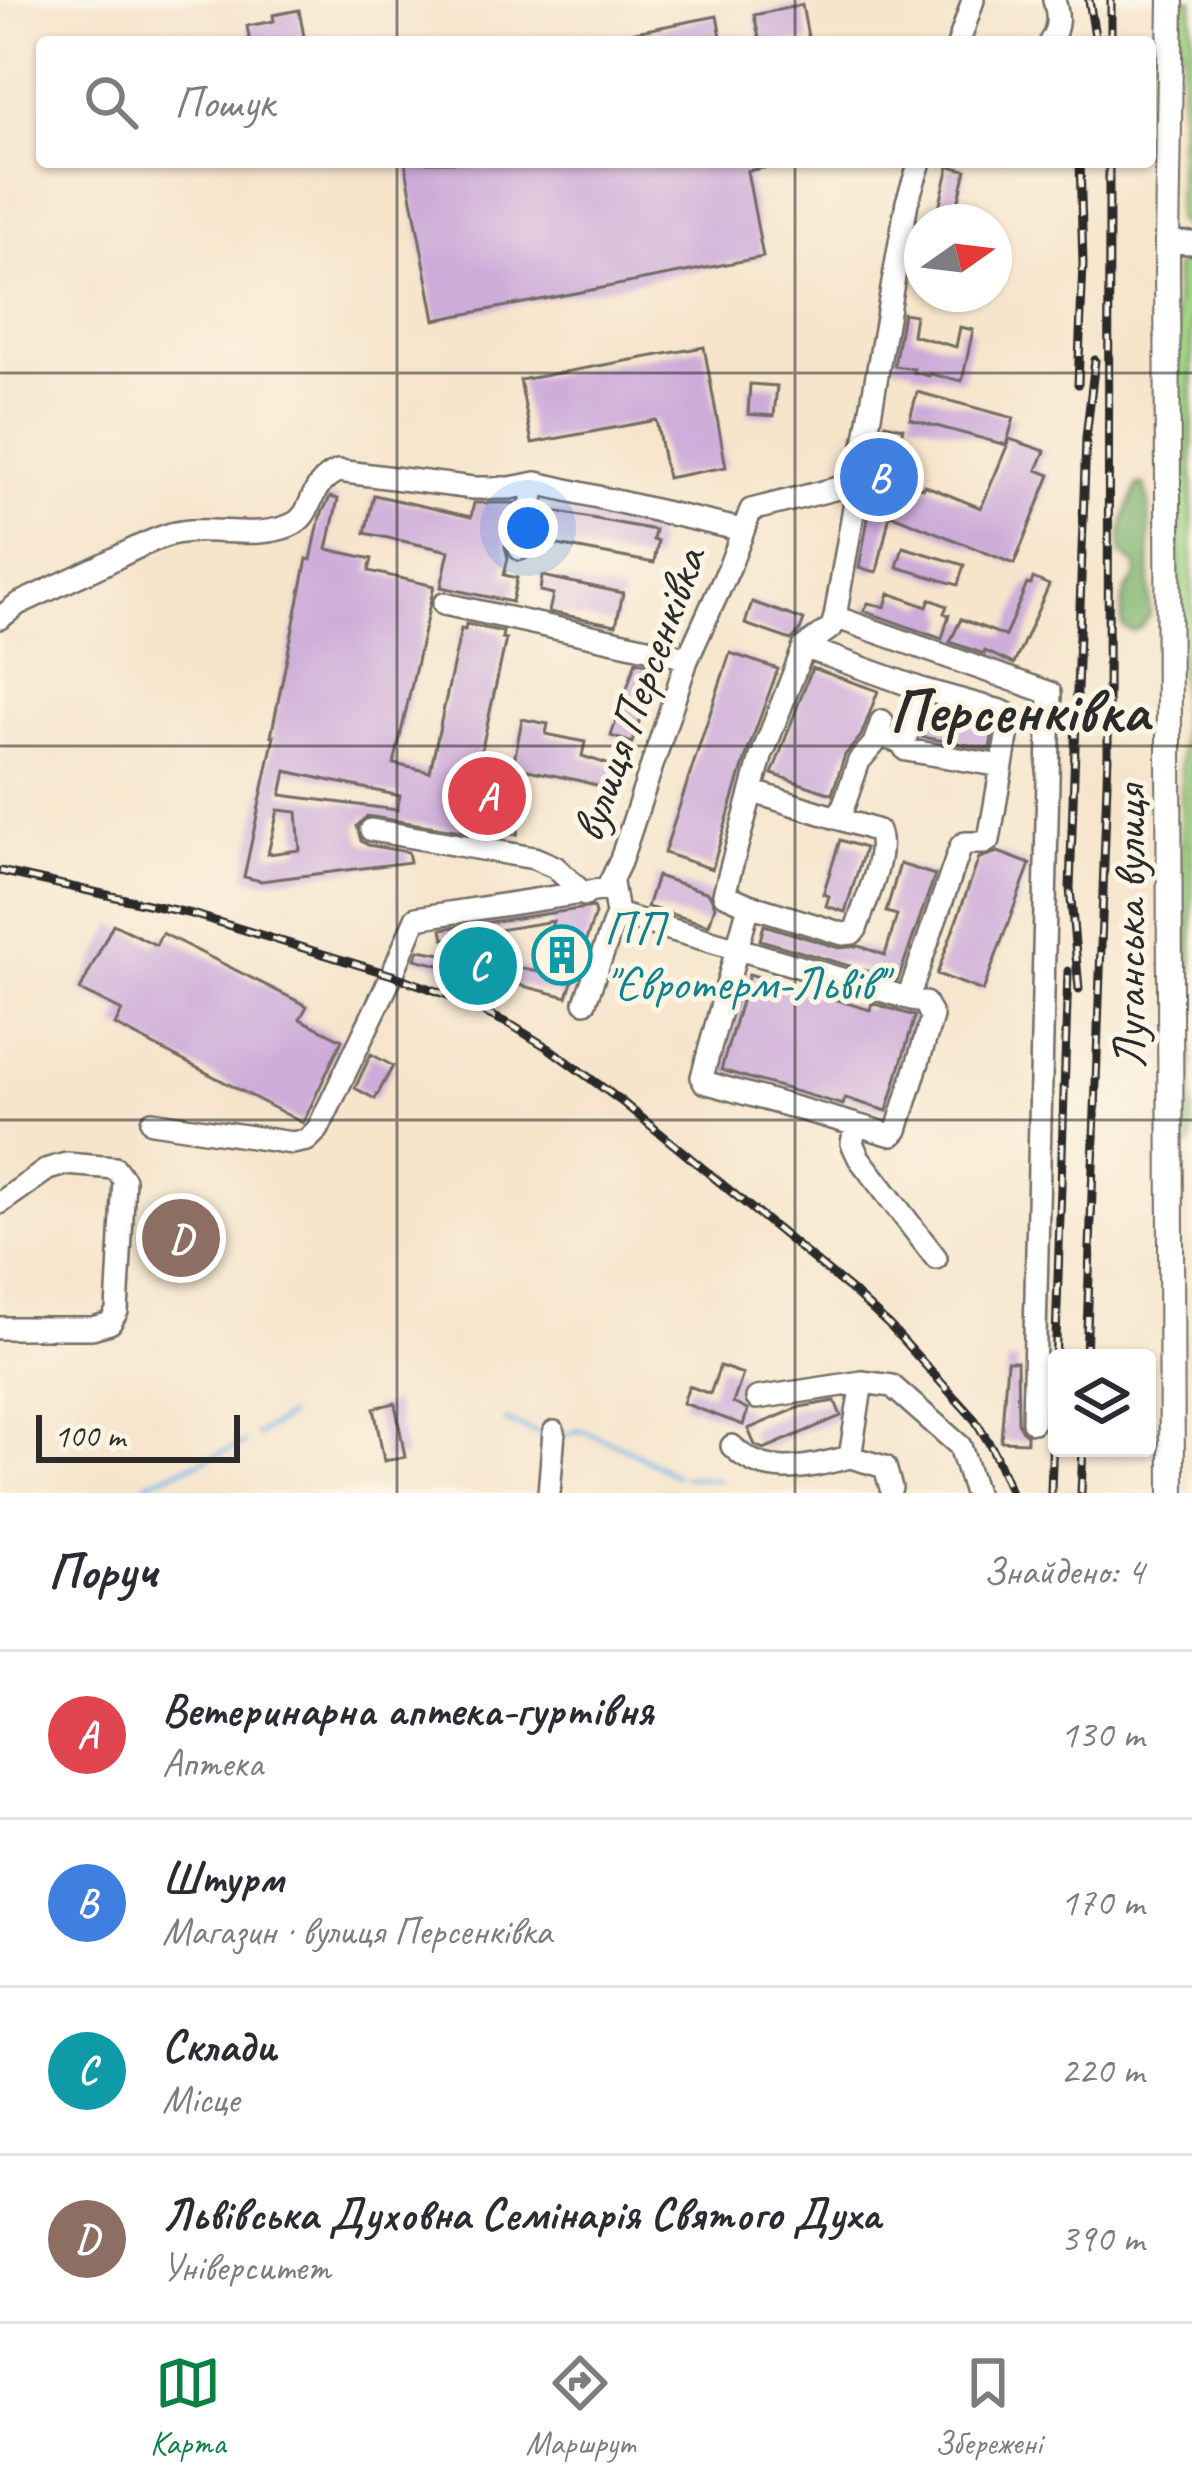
<!DOCTYPE html>
<html lang="uk">
<meta charset="utf-8">
<style>
:root{--surface:#fff;--page:#f2f2f3;--text:#2b2b33;--muted:#7c7c81;--line:#e1e1e2;--accent:#0b8043}
body{margin:0;font-family:Caveat,sans-serif;background:var(--page);color:var(--text)}
.controls{position:absolute;right:36px;bottom:36px;display:grid;overflow:hidden;border-radius:12px;box-shadow:0 3px 9px #0004}
.controls button{width:108px;height:108px;display:grid;place-items:center;padding:0;border:0;border-bottom:3px solid var(--line);background:var(--surface);color:var(--text);font:60px sans-serif}
.compass{position:absolute;left:904px;top:204px;width:108px;height:108px;border-radius:50%;background:var(--surface);box-shadow:0 3px 9px #0004;rotate:76deg}
.scale{position:absolute;left:36px;bottom:30px;width:204px;box-sizing:border-box;padding-left:12px;border:6px solid #2b2b2b;border-top:0;font-size:33px;line-height:42px;white-space:nowrap;color:#2b2b2b;-webkit-text-stroke:9px #fcf5e5;paint-order:stroke}
.you{position:absolute;left:528px;top:528px;width:42px;height:42px;margin:-30px;border:9px solid #fff;border-radius:50%;background:#1a73e8;box-shadow:0 0 0 18px #1a73e833}
.badge{display:grid;place-items:center;width:78px;height:78px;border-radius:50%;background:var(--accent);color:#fff;font-size:39px;font-weight:700}
.pin{position:absolute;translate:-50% -50%;border:6px solid #fff;box-shadow:0 3px 12px #0006}
.list{margin:0;padding:0;list-style:none}
h2{display:flex;justify-content:space-between;align-items:center;height:156px;margin:0;padding:0 48px;font-size:51px}
h2 small{font-size:39px;font-weight:400;color:var(--muted)}
.list li{display:grid;grid-template-columns:78px 1fr auto;gap:36px;align-items:center;box-sizing:border-box;height:168px;padding:0 48px;border-top:3px solid var(--line)}
.list b{display:block;font-size:45px;white-space:nowrap}
.list p{margin:0;font-size:39px;white-space:nowrap;color:var(--muted)}
.list em{font-size:39px;font-style:normal;color:var(--muted)}
.icon{flex:none;width:66px;height:66px;fill:none;stroke:currentColor;stroke-width:2;stroke-linecap:round;stroke-linejoin:round}
.map{position:relative;flex:none;width:1192px;height:1493px;overflow:hidden}
.search{position:absolute;background:var(--surface);box-shadow:0 3px 9px #0004;left:36px;right:36px;top:36px;height:132px;display:flex;align-items:center;gap:30px;box-sizing:border-box;padding:0 42px;border-radius:12px;color:var(--muted);font-size:45px}
.sheet{height:828px;background:var(--surface)}
nav{display:flex;justify-content:space-around;align-items:center;box-sizing:border-box;height:168px;border-top:3px solid var(--line);background:var(--surface);font-size:33px;color:var(--muted)}
nav a{display:grid;justify-items:center;gap:6px}
nav .on{color:var(--accent)}
.map>svg:first-child{display:block}
.green{fill:#a2d585;stroke:#668058;stroke-width:3}
.forest{fill:#81b672;stroke:#56704e;stroke-width:3}
.lines{fill:none;stroke-linecap:round;stroke-linejoin:round}
.stream{stroke:#71b5e7;stroke-width:4.5}
.building{fill:#cdacd9;fill-rule:evenodd}
.minor-casing{stroke:#726c63;stroke-width:26}
.major-casing{stroke:#726c63;stroke-width:28}
.minor{stroke:#fff;stroke-width:21}
.major{stroke:#fff;stroke-width:24}
.rail-casing{stroke:#2b2b2b;stroke-width:9}
.rail{stroke:#fcf5e5;stroke-width:4.5;stroke-dasharray:14;stroke-linecap:butt}
.grid{fill:none;stroke:#2b2b2b;stroke-width:3;stroke-opacity:0.55}
.labels{text-anchor:middle;stroke-width:10;stroke-linejoin:round;paint-order:stroke}
.street-label{font-size:48px;fill:#2b2b2b;stroke:#fcf5e5}
.culture-label{font-size:48px;fill:#0d838f;stroke:#fcf5e5;text-anchor:start}
.district-label{font-size:60px;font-weight:bold;fill:#2b2b2b;stroke:#fcf5e5}
</style>
<div class="map">
<svg width="1192" height="1493" viewBox="0 0 1192 1493">
<rect width="100%" height="100%" fill="#fcf5e5"/>
<filter id="ink" filterUnits="userSpaceOnUse"><feTurbulence type="fractalNoise" baseFrequency=".00833" numOctaves="2"/><feDisplacementMap in="SourceGraphic" scale="24" xChannelSelector="R" yChannelSelector="G"/><feConvolveMatrix kernelMatrix="1 2 1 2 8 2 1 2 1" color-interpolation-filters="sRGB"/></filter>
<filter id="wash" filterUnits="userSpaceOnUse"><feTurbulence type="fractalNoise" baseFrequency=".004" numOctaves="4" result="noise"/><feDisplacementMap in="SourceGraphic" scale="48" xChannelSelector="R" yChannelSelector="G"/><feGaussianBlur stdDeviation="2.7" result="paint"/><feColorMatrix in="noise" values="0 0 0 0 0 0 0 0 0 0 0 0 0 0 0 0 0 1.4 0 .05"/><feComposite in="paint" operator="in"/></filter>
<g filter="url(#wash)">
<rect width="100%" height="100%" fill="#f6e4cb"/>
<path class="green" d="M1179 0H1192V229L1182 225 1177 220 1183 51 1179 33Z
M1192 255V1142L1186 1148 1175 267Z"/>
<path class="forest" d="M1138 485H1144L1149 504 1150 615 1141 627 1132 631 1123 627C1119 605 1123 592 1137 575L1136 565 1121 554C1119 529 1127 508 1138 485Z"/>
<g class="lines">
<path class="stream" d="M506 1421 543 1435
M257 1435 288 1416
M561 1436 581 1430 626 1448 676 1476
M684 1477 719 1480
M133 1493 152 1481 245 1443"/>
</g>
<g id="blocks">
<path class="building" d="M802 5 809 42H760L754 15Z
M299 10 305 42H250L247 26 274 21 273 15Z
M717 16 722 42H611L610 37Z
M405 162H768V167L747 171 763 257 435 320Z
M949 166 966 170 954 220 937 216Z
M903 313 915 315 912 335 956 347 960 327 973 330 962 381 930 374 929 376 913 372 914 369 894 366Z
M704 347 726 467 667 478 656 420 532 443 520 380Z
M750 384 777 386 774 416 748 414Z
M917 392 1014 418 1006 445 910 419Z
M885 424 903 428 892 482 923 488 924 485 981 508 1010 439 1045 451 1037 470 1050 475 1014 564 890 514 877 572 859 568Z
M374 495 471 517 474 503H516L505 547 508 558 504 575 517 578 512 602 441 587 449 551 365 533Z
M330 497 338 499 327 549 372 559 369 571 434 586 394 764 430 772 461 629 465 630 466 624 503 632 502 638 506 639 478 766 471 764 467 784 525 797 517 835 488 829 487 835 367 816 357 826 361 841 368 845 408 852 410 862 261 881 244 877 274 736H271L307 559 311 560 320 517ZM286 771 400 796 397 810 281 795ZM278 810 297 812 300 850 268 854Z
M548 510 655 530 653 540 658 541 654 563 537 541 543 518 547 519Z
M903 547 964 565 958 585 897 567Z
M542 576 623 593 616 625 549 612 553 594 540 591Z
M1033 578 1049 585 1014 664 985 651 984 654 950 642 961 619 1005 636 1027 584 1031 585Z
M889 593 927 607 930 599 947 606 944 613 949 615 942 639 864 611 868 603 885 607Z
M752 602 804 620 800 631 791 640 745 624Z
M730 653 778 669 747 753 712 869 664 853Z
M636 661 657 666 632 743 611 736Z
M812 668 878 691 861 736 845 755 832 794 772 774Z
M930 710 994 725 990 749 922 737Z
M522 719 548 724 546 734 585 742 582 756 623 769 617 791 577 780 513 767Z
M840 840 865 848 845 912 826 906 829 896 823 894Z
M998 852 1030 864 983 991 937 974 979 858Z
M900 864 935 875 898 980 760 940 764 925 839 948 859 946 885 955 897 915 886 912Z
M657 876 709 893 715 906 709 925 647 907Z
M593 907 595 914 567 997 415 959 419 950 538 971 553 921 444 939 442 929Z
M113 924 156 945 162 933 307 1006 300 1019 342 1040 303 1123 115 1025 122 1011 80 990Z
M749 974 870 1010 872 1003 915 1016 887 1111 845 1098 843 1105 721 1070Z
M371 1054 393 1066 375 1099 355 1088Z
M1007 1361H1017L1018 1422 1021 1430 1027 1435V1442L1001 1441Z
M720 1366 743 1374 733 1403 748 1410 743 1425 683 1403 689 1386 710 1394Z
M835 1401 841 1416 764 1449 755 1445 748 1429 800 1407Z
M395 1403 405 1457 384 1461 374 1408Z"/>
</g>
</g>
<g filter="url(#ink)">
<use href="#blocks" fill-opacity="0" stroke="#726c63" stroke-width="3"/>
<g class="lines">
<defs>
<path id="minor" d="M959 42 973 0
M1050 42C1059 27 1059 17 1054 0
M1167 242 1192 243
M520 549 536 483 742 530
M444 604 670 653 687 660
M835 617 1050 693 1033 1422
M0 618 18 604C46 591 74 578 102 565 124 554 147 541 171 534 210 524 254 541 291 525 316 514 305 486 338 471L473 488H510L536 483
M804 647 921 689 1001 711 1007 714 1010 720 989 840 984 843H965L961 846 908 998
M889 739 901 742 905 740 921 689
M901 742 906 750 1002 766
M764 750 804 647 832 627 835 617 907 202 920 162
M839 819 859 761 874 744 882 721
M371 830 534 858 555 867 585 895
M612 883 617 914 925 1003 932 1017 897 1130 892 1135 704 1082 702 1077 749 905 843 934 852 933 856 929C864 904 888 855 878 831L754 792
M749 905 724 894 761 757
M585 1002 617 914
M152 1122 292 1143 307 1140 318 1129 392 975 416 918 607 889 620 862 687 660 729 568 751 510 858 483
M856 1126 852 1143 859 1158 936 1258
M0 1203 48 1169 66 1164 115 1168 124 1180 117 1311 110 1323 92 1328H0
M757 1398 862 1382 892 1386 960 1446 975 1493
M732 1446C765 1480 809 1467 850 1457L862 1382
M850 1457 885 1467 891 1488
M549 1493 554 1432"/>
<path id="major" d="M1171 0 1167 242 1172 1493"/>
</defs>
<use href="#minor" class="minor-casing"/>
<use href="#major" class="major-casing"/>
<use href="#minor" class="minor"/>
<use href="#major" class="major"/>
<defs>
<path id="rail" d="M1089 0 1096 42
M1111 42V0
M1078 384 1083 264 1080 162
M0 871 192 914 392 975 448 995 513 1026 550 1049 621 1101 852 1291 891 1327 975 1420 992 1448 1011 1493
M1079 989 1070 888 1086 438 1095 360
M1086 1358 1108 754 1109 162
M1051 1493 1068 971
M1081 1493 1083 1448"/>
</defs>
<use href="#rail" class="rail-casing"/>
<use href="#rail" class="rail"/>
</g>
</g>
<path class="grid" d="M397 0V42M795 0V42M397 162V1493M795 162V1493M0 373H1192M0 746H1192M0 1120H1192"/>
<defs>
<symbol id="building-ring" viewBox="-11 -11 22 22"><circle r="9.5" fill="#fcf5e5" stroke="#0f9aa8" stroke-width="1.5"/><path d="M-4-6H4V6H1V3H-1V6H-4ZM-2.5-4.3h1.7v1.8h-1.7ZM.8-4.3h1.7v1.8H.8ZM-2.5-1h1.7V.8h-1.7ZM.8-1h1.7V.8H.8Z" fill="#0f9aa8"/></symbol>
</defs>
<g fill-rule="evenodd">
<use href="#building-ring" x="529" y="922" width="66" height="66"/>
</g>
<g class="labels">
<g class="street-label">
<text transform="translate(637 694) rotate(-70)" y="17">вулиця Персенківка</text>
<text transform="translate(1128 927) rotate(-90)" y="17">Луганська вулиця</text>
</g>
<g class="culture-label">
<text x="604" y="944">ПП<tspan x="604" dy="55">"Євротерм-Львів"</tspan></text>
</g>
<g class="district-label">
<text x="1019" y="731">Персенківка</text>
</g>
</g>
</svg>
<div class="controls">
<button><svg class="icon" aria-label="layers" viewBox="0 0 24 24"><path d="M12 4l9 5-9 5-9-5zM3 14l9 5 9-5"/></svg></button>
</div>
<svg class="compass" viewBox="-18 -18 36 36"><path d="M0-13l5 13h-10z" fill="#e53935"/><path d="M0 13l5-13h-10z" fill="#7c7c81"/></svg>
<div class="scale">100 m</div>
<div class="you"></div>
<div class="pin badge" style="left:487px;top:796px;background:#e0444e">A</div>
<div class="pin badge" style="left:879px;top:477px;background:#3f7fe0">B</div>
<div class="pin badge" style="left:478px;top:966px;background:#0f9aa8">C</div>
<div class="pin badge" style="left:181px;top:1238px;background:#8d6e63">D</div>
<div class="search"><svg class="icon" aria-label="search" viewBox="0 0 24 24"><circle cx="10" cy="10" r="6"/><path d="M15 15l6 6"/></svg>Пошук</div>
</div>
<section class="sheet">
<h2>Поруч<small>Знайдено: 4</small></h2>
<ul class="list">
<li><span class="badge" style="background:#e0444e">A</span><div><b>Ветеринарна аптека-гуртівня</b><p>Аптека</p></div><em>130 m</em></li>
<li><span class="badge" style="background:#3f7fe0">B</span><div><b>Штурм</b><p>Магазин · вулиця Персенківка</p></div><em>170 m</em></li>
<li><span class="badge" style="background:#0f9aa8">C</span><div><b>Склади</b><p>Місце</p></div><em>220 m</em></li>
<li><span class="badge" style="background:#8d6e63">D</span><div><b>Львівська Духовна Семінарія Святого Духа</b><p>Університет</p></div><em>390 m</em></li>
</ul>
</section>
<nav>
<a class="on"><svg class="icon" aria-label="map" viewBox="0 0 24 24"><path d="M3 6l6-2 6 2 6-2v14l-6 2-6-2-6 2zM9 4v14M15 6v14"/></svg>Карта</a>
<a><svg class="icon" aria-label="directions" viewBox="0 0 24 24"><path d="M12 3l9 9-9 9-9-9zM9 14v-3h6M13 9l2 2-2 2"/></svg>Маршрут</a>
<a><svg class="icon" aria-label="saved" viewBox="0 0 24 24"><path d="M7 4h10v16l-5-4-5 4z"/></svg>Збережені</a>
</nav>
